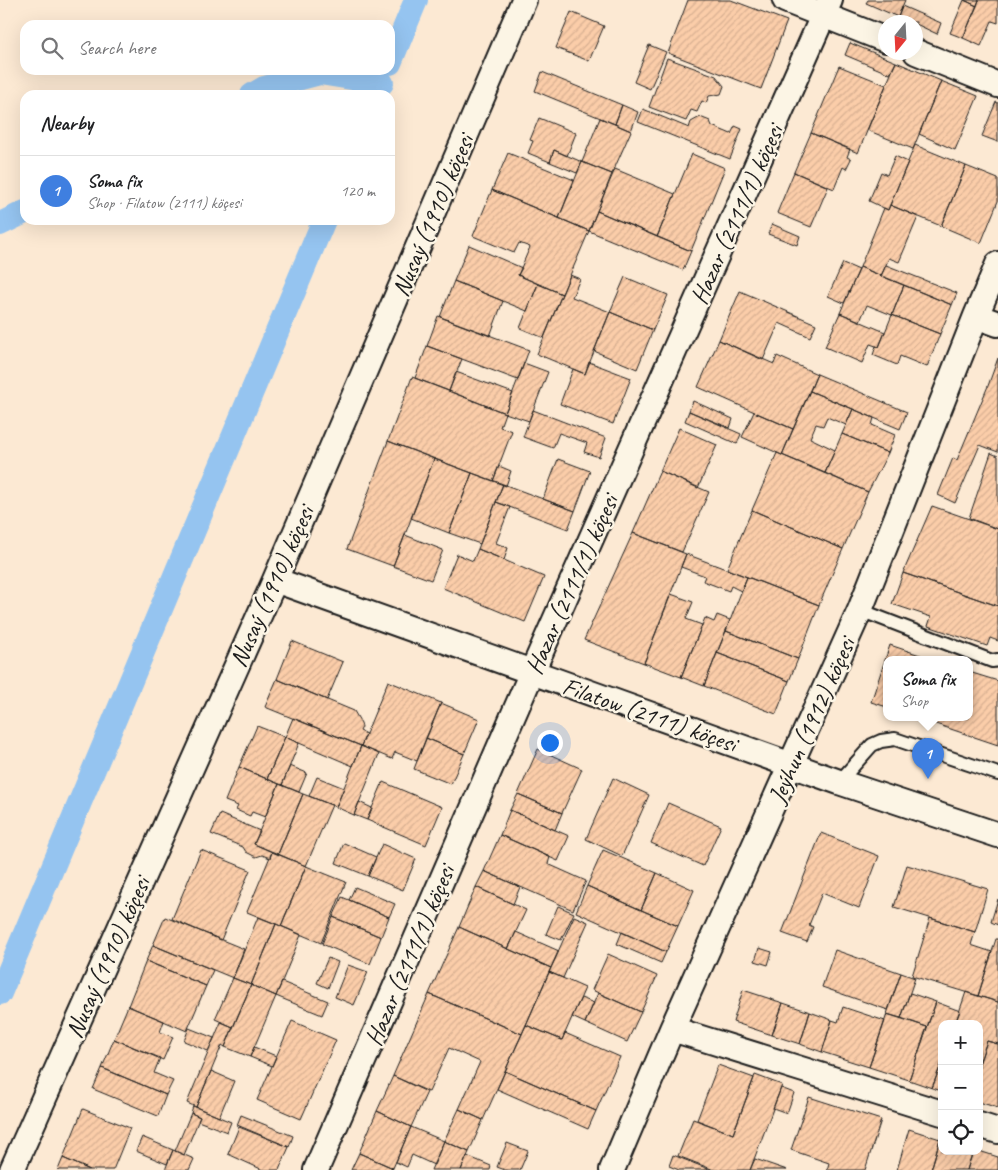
<!DOCTYPE html>
<meta charset="utf-8">
<style>
:root{--surface:#fff;--page:#f2f2f2;--text:#202124;--muted:#757577;--line:#e0e0e0;--accent:#b45309}
body{margin:0;font-family:Caveat,sans-serif;background:var(--page);color:var(--text)}
.controls{position:absolute;right:15px;bottom:15px;display:grid;overflow:hidden;border-radius:10px;box-shadow:0 5px 20px #0002}
.controls button{width:45px;height:45px;display:grid;place-items:center;padding:0;border:0;border-bottom:1px solid var(--line);background:var(--surface);color:var(--text);font:25px sans-serif}
.compass{position:absolute;left:878px;top:15px;width:45px;height:45px;border-radius:50%;background:var(--surface);box-shadow:0 5px 20px #0002;rotate:198deg}
.you{position:absolute;left:549px;top:742px;width:18px;height:18px;margin:-12px;border:4px solid #fff;border-radius:50%;background:#1a73e8;box-shadow:0 0 0 8px #1a73e833}
.badge{display:grid;place-items:center;width:32px;height:32px;border-radius:50%;background:var(--accent);color:#fff;font-size:16px;font-weight:700}
.pin{position:absolute;translate:-50% -41px;filter:drop-shadow(0 1px 2px #0008)}
.pin::after{content:'';position:absolute;top:26px;width:18px;height:15px;background:inherit;clip-path:polygon(0 0,100% 0,50% 100%)}
.popup{position:absolute;left:883px;top:656px;width:90px;height:65px;box-sizing:border-box;display:grid;place-content:center;border-radius:10px;background:var(--surface);filter:drop-shadow(0 1px 4px #0005);font-size:16px;white-space:nowrap;color:var(--muted)}
.popup b{font-size:19px;color:var(--text)}
.popup::after{content:'';position:absolute;left:50%;top:100%;margin-left:-10px;border:10px solid transparent;border-top-color:var(--surface)}
.list{margin:0;padding:0;list-style:none}
h2{display:flex;justify-content:space-between;align-items:center;height:65px;margin:0;padding:0 20px;font-size:21px}
h2 small{font-size:16px;font-weight:400;color:var(--muted)}
.list li{display:grid;grid-template-columns:32px 1fr auto;gap:15px;align-items:center;box-sizing:border-box;height:70px;padding:0 20px;border-top:1px solid var(--line)}
.list b{display:block;font-size:19px;white-space:nowrap}
.list p{margin:0;font-size:16px;white-space:nowrap;color:var(--muted)}
.list em{font-size:16px;font-style:normal;color:var(--muted)}
.icon{flex:none;width:28px;height:28px;fill:none;stroke:currentColor;stroke-width:2;stroke-linecap:round;stroke-linejoin:round}
.map{position:relative;flex:none;width:998px;height:1170px;overflow:hidden}
.search{position:absolute;background:var(--surface);box-shadow:0 5px 20px #0002;left:20px;top:20px;width:375px;height:55px;display:flex;align-items:center;gap:12px;box-sizing:border-box;padding:0 18px;border-radius:15px;color:var(--muted);font-size:19px}
.panel{position:absolute;background:var(--surface);box-shadow:0 5px 20px #0002;left:20px;top:90px;width:375px;height:135px;border-radius:15px}
.map>svg:first-child{display:block}
.lines{fill:none;stroke-linecap:round;stroke-linejoin:round}
.canal{stroke:#95c4f0;stroke-width:24}
.building{fill:url(#building-hatch);stroke:#1c1c1c}
.service-casing{stroke:#1c1c1c;stroke-width:16}
.minor-casing{stroke:#1c1c1c;stroke-width:28}
.service{stroke:#fcf5e5;stroke-width:12}
.minor{stroke:#fcf5e5;stroke-width:24}
.labels{text-anchor:middle;stroke-width:5;stroke-linejoin:round;paint-order:stroke}
.street-label{font-size:25px;fill:#1c1c1c;stroke:#fcf5e5}
</style>
<div class="map">
<svg width="998" height="1170" viewBox="0 0 998 1170">
<defs>
<pattern id="building-hatch" width="6" height="6" patternUnits="userSpaceOnUse" patternTransform="scale(1.25)"><rect width="6" height="6" fill="#fbcda9"/><path d="M-1 1l2-2M0 6l6-6M5 7l2-2" fill="none" stroke="#d7af91"/></pattern>
</defs>
<rect width="100%" height="100%" fill="#fce9d3"/>
<filter id="ink" filterUnits="userSpaceOnUse"><feTurbulence type="fractalNoise" baseFrequency=".02" numOctaves="2"/><feDisplacementMap in="SourceGraphic" scale="10" xChannelSelector="R" yChannelSelector="G"/><feConvolveMatrix kernelMatrix="1 2 1 2 8 2 1 2 1" color-interpolation-filters="sRGB"/></filter>
<g filter="url(#ink)">
<g class="lines">
<path class="canal" d="M390 63 416 0
M252 95 264 88 320 73 382 83
M0 224 25 212
M0 993 324 220"/>
</g>
<path class="building" d="M688 0H731L787 21 761 89 668 53Z
M868 0H905L898 17 866 3Z
M964 0H979L977 6Z
M964 0 977 6 963 38 950 33Z
M979 0H998V23L992 21 981 46 963 38Z
M902 6 941 23 937 34 916 24V22H911L898 17Z
M571 12 604 26 589 61 556 48Z
M850 43 896 62 890 74 845 55Z
M649 45 666 52 650 89 634 82Z
M667 58 716 76 724 86 721 94 709 96 706 103 702 101 697 112 691 110 686 121 649 107Z
M896 62 941 81 913 149 867 130Z
M839 66 886 85 858 153 811 133Z
M542 72 622 105 615 124 535 91Z
M941 81 978 96 955 150 919 134Z
M996 102 998 103V142L982 136Z
M622 105 638 112 631 131 615 124Z
M643 109 689 128 691 122 700 117 710 121 712 126 731 134 735 126 742 129 730 159 638 122Z
M539 118 576 133 567 156 554 150 550 162 528 153 533 141 530 140Z
M600 118 631 131 612 174 582 162Z
M811 133 850 149 847 157 851 159 846 169 843 167 834 189 794 172Z
M915 145 966 166 941 226 890 205Z
M554 150 582 162 577 173 550 162Z
M508 153 574 180 559 218 492 190Z
M692 154 725 168 691 251 657 237Z
M895 156 908 162 888 210 869 201 881 172 887 175Z
M582 162 612 174 589 231 559 218Z
M966 166 998 179V201L981 243 941 226Z
M615 169 675 194 657 237 597 211Z
M794 172 828 187 811 227 777 213Z
M492 190 589 231 562 294 518 275 530 247 519 243 514 253 473 236Z
M890 205 918 217 899 262 889 258 881 276 860 267 884 208 888 210Z
M597 211 691 251 683 270 589 231Z
M772 224 800 236 797 245 768 234Z
M469 245 522 268 518 275 538 284 527 311 454 281Z
M843 263 859 270 844 303 828 296Z
M886 265 957 293 952 305 881 276Z
M860 267 904 285 892 315 867 305 860 321 840 313Z
M570 275 580 279 572 297 610 312 585 374 537 354Z
M625 277 668 295 653 330 610 312Z
M454 281 503 301 490 336 440 317Z
M538 284 562 294 544 338 520 328Z
M904 285 952 305 940 334 892 315Z
M740 291 816 324 810 337 779 323 763 360 719 340Z
M610 312 653 330 637 369 594 351Z
M840 313 885 332 879 347 870 344 862 363 825 347Z
M892 315 940 334 927 367 900 356 897 365 873 355 876 346 879 347Z
M438 316 529 350 518 380 427 346Z
M719 340 774 364 777 356 817 374 793 429 698 387Z
M427 346 462 359 449 391 415 378Z
M998 358V452L980 445 955 503 938 495 953 458 957 460 988 386Z
M589 362 631 378 613 424 560 404 573 369 585 374Z
M524 363 548 372 529 421 505 413Z
M456 372 513 393 505 413 449 391Z
M817 374 907 412 900 429 810 391Z
M412 377 505 413 500 427 512 431 493 481 388 441Z
M810 391 853 409 846 425 827 417 823 426 816 424 810 438 835 450 825 473 782 455Z
M693 401 733 419 730 428 689 411Z
M853 409 874 418 872 425 895 435 888 453 842 434Z
M533 410 606 438 599 457 584 452 587 443 559 433 553 448 523 437Z
M689 411 741 434 737 444 685 421Z
M754 412 793 429 782 455 742 437Z
M679 428 717 445 698 488 660 471Z
M842 434 888 453 868 492 825 473Z
M388 441 434 459 393 566 347 549Z
M777 453 868 492 843 549 752 510Z
M991 453 998 456V529L969 518Z
M434 459 472 473 449 533 411 518Z
M558 459 590 471 575 511 543 499Z
M499 466 511 471 506 486 493 481Z
M660 471 709 492 682 552 633 533Z
M472 473 503 484 480 544 449 533Z
M503 484 575 511 568 529 496 502Z
M496 502 510 507 496 543 508 548 504 560 478 549Z
M932 506 998 529V606L903 573Z
M752 510 843 549 819 605 727 569Z
M633 533 686 554 644 663 584 640Z
M405 535 443 550 431 580 393 566Z
M478 549 544 577 525 622 443 588 457 554 473 561Z
M686 554 747 577 741 591 731 586 729 591 703 581 705 576 681 567Z
M903 573 998 606V641L990 638 987 646 928 626 931 617 892 604Z
M747 577 819 605 798 659 726 631Z
M671 594 693 602 686 619 702 625 681 677 644 663Z
M717 615 730 620 704 686 681 677 705 618 714 622Z
M726 631 798 659 789 681 717 653Z
M292 641 343 662 327 700 277 679Z
M890 645 935 660H887V707L871 702Z
M717 653 789 681 776 714 704 686Z
M969 672 998 681V745L918 718H969Z
M277 679 354 711 361 723 362 727 360 731 366 734 361 746 265 707Z
M388 681 441 703 417 761 395 752 392 759 361 746Z
M441 703 479 719 464 754 426 738Z
M293 718 361 746 353 766 285 737Z
M257 726 285 737 267 779 239 767Z
M285 737 299 743 282 785 267 779Z
M426 738 464 754 451 784 414 769Z
M361 746 379 754 354 815 336 807Z
M538 749 582 769 562 813 518 794Z
M290 766 307 773 299 792 282 785Z
M239 767 279 784 265 817 252 812 250 816 236 810 238 806 225 801Z
M317 777 344 788 336 807 309 796Z
M613 778 649 795 622 856 586 839Z
M383 782 442 807 426 845 367 820Z
M279 784 303 794 278 854 254 844Z
M303 794 332 805 306 866 278 854Z
M518 794 562 813 555 830 510 810Z
M359 802 372 808 367 820 354 815Z
M668 803 721 826 703 866 651 843Z
M510 810 569 836 558 861 500 835Z
M220 814 260 831 254 844 272 852 270 858 262 855 256 857 246 852 243 847 211 834Z
M821 833 879 856 859 908 822 893 809 925 813 927 807 942 782 933Z
M500 835 550 857 548 864 586 881 573 910 484 871Z
M344 843 376 857 368 876 336 863Z
M382 844 416 859 403 890 368 876Z
M201 850 250 870 221 940 172 919Z
M603 850 657 873 641 910 587 886Z
M272 852 306 866 281 926 247 912Z
M907 865 988 889 975 932 894 907Z
M306 866 346 882 321 943 281 926Z
M484 871 520 887 513 904 476 887Z
M657 873 694 890 678 926 641 910Z
M587 886 678 926 666 952 576 912Z
M355 887 395 904 389 917 349 900Z
M476 887 526 910 508 949 459 927Z
M342 897 389 917 381 937 333 917Z
M998 899V925L991 922Z
M558 906 574 913 561 940 546 934Z
M574 916 588 922 563 978 549 972Z
M165 917 244 949 233 978 153 945Z
M258 917 276 924 251 985 233 978Z
M333 917 381 937 370 964 322 944Z
M930 918 975 932 971 945 992 952 978 996 912 976Z
M276 924 301 935 276 996 251 985Z
M459 927 551 968 522 1034 429 994Z
M516 932 559 951 551 968 508 949Z
M622 932 666 952 661 963 617 944Z
M996 939H998V1002L978 996Z
M153 945 213 970 206 986 146 961Z
M759 948 772 952 768 965 755 961Z
M835 950 901 973 888 1010 822 987Z
M608 954 657 976 641 1012 592 990Z
M328 958 338 962 328 988 317 983Z
M146 961 206 986 187 1031 128 1006Z
M348 965 368 972 354 1005 335 997Z
M549 972 585 988 562 1040 526 1025Z
M901 973 915 978 901 1018 887 1014Z
M233 978 251 985 233 1027 215 1019Z
M282 982 328 1001 322 1015 276 996Z
M251 985 276 996 250 1057 225 1047Z
M743 990 783 1003 772 1035 733 1022Z
M966 992 998 1002V1044L987 1041 979 1064V1024H955Z
M598 993 641 1012 627 1042 585 1023Z
M910 993 936 1002 927 1027 901 1018Z
M429 994 522 1034 483 1120 459 1109 480 1062 449 1048 429 1092 393 1076Z
M581 998 594 1003 585 1023 572 1017Z
M936 1002 960 1011 955 1024H942V1062L932 1088 909 1080Z
M783 1003 810 1012 800 1044 772 1035Z
M128 1006 164 1021 160 1032 173 1037 163 1060 114 1039Z
M843 1007 885 1021 869 1067 822 1052 832 1020 838 1022Z
M810 1012 832 1020 822 1052 800 1044Z
M887 1014 927 1027 909 1080 869 1067Z
M292 1021 336 1040 301 1119 257 1100Z
M221 1022 233 1027 225 1047 222 1045 196 1107 187 1103Z
M526 1025 562 1040 565 1033 620 1057 596 1111 505 1071Z
M189 1028 214 1038 208 1051 184 1041Z
M114 1039 160 1058 154 1073 173 1081 166 1095 102 1068Z
M987 1041 998 1044V1108L979 1102V1064Z
M254 1047 276 1056 272 1066 250 1057Z
M942 1062V1091L932 1088Z
M718 1065 754 1078 733 1134 697 1120Z
M102 1068 166 1095 158 1116 93 1089Z
M211 1071 234 1081 219 1117 196 1107Z
M505 1071 596 1111 588 1129 497 1089Z
M755 1075 782 1085 750 1170H714L678 1156 693 1119 733 1134Z
M393 1076 427 1092 411 1127 377 1111Z
M781 1088 794 1093 787 1113 773 1108Z
M809 1097 881 1120 865 1170H827L829 1163 791 1150Z
M193 1106 231 1122 227 1132 198 1121 200 1117 191 1113Z
M83 1109 130 1128 113 1170H90L63 1158Z
M459 1109 483 1120 469 1152 444 1141Z
M377 1111 411 1127 393 1168 359 1153Z
M191 1113 200 1117 184 1155 175 1151Z
M241 1115 293 1136 289 1147 237 1125Z
M239 1127 289 1147 279 1170H263L228 1154Z
M411 1127 444 1141 434 1165 412 1155 407 1167 396 1162Z
M909 1129 940 1139 931 1170H897Z
M142 1137 173 1150 167 1164 136 1151Z
M940 1139H942V1151H973L967 1170H931Z
M444 1141 469 1152 461 1170H431Z
M507 1143 528 1151 520 1170H505L497 1167Z
M173 1150 194 1159 189 1170H165Z
M973 1151H979L998 1157V1170H967Z
M359 1153 393 1168 392 1170H351Z
M673 1155 711 1170H679L669 1166Z
M467 1156 491 1166 490 1170H461Z
M63 1158 90 1170H58Z
M755 1159 787 1170H750Z"/>
<g class="lines">
<defs>
<path id="service" d="M860 610 992 661 998 660
M839 782 872 745 881 741 895 739 998 774"/>
<path id="minor" d="M785 0 886 40
M916 52 998 85
M976 316 998 324
M275 580 839 782 998 835
M672 1029 942 1113
M979 1125 998 1131
M12 1170 275 580 524 0
M316 1170 532 672 830 0
M612 1170 672 1029 860 610 976 316 998 264"/>
</defs>
<use href="#service" class="service-casing"/>
<use href="#minor" class="minor-casing"/>
<use href="#service" class="service"/>
<use href="#minor" class="minor"/>
</g>
</g>
<g class="labels">
<g class="street-label">
<text transform="translate(736 214) rotate(-66)" y="9">Hazar (2111/1) köçesi</text>
<text transform="translate(432 215) rotate(-67)" y="9">Nusaý (1910) köçesi</text>
<text transform="translate(571 584) rotate(-66)" y="9">Hazar (2111/1) köçesi</text>
<text transform="translate(271 586) rotate(-66)" y="9">Nusaý (1910) köçesi</text>
<text transform="translate(650 714) rotate(19)" y="9">Filatow (2111) köçesi</text>
<text transform="translate(811 720) rotate(-66)" y="9">Jeýhun (1912) köçesi</text>
<text transform="translate(409 955) rotate(-67)" y="9">Hazar (2111/1) köçesi</text>
<text transform="translate(107 957) rotate(-66)" y="9">Nusaý (1910) köçesi</text>
</g>
</g>
</svg>
<div class="controls">
<button>+</button>
<button>−</button>
<button><svg class="icon" aria-label="locate" viewBox="0 0 24 24"><circle cx="12" cy="12" r="6"/><path d="M12 2v4M12 18v4M2 12h4M18 12h4"/></svg></button>
</div>
<svg class="compass" viewBox="-18 -18 36 36"><path d="M0-13l5 13h-10z" fill="#e53935"/><path d="M0 13l5-13h-10z" fill="#757577"/></svg>
<div class="you"></div>
<div class="pin badge" style="left:928px;top:779px;background:#3f7fe0">1</div>
<div class="popup"><b>Soma fix</b>Shop</div>
<div class="search"><svg class="icon" aria-label="search" viewBox="0 0 24 24"><circle cx="10" cy="10" r="6"/><path d="M15 15l6 6"/></svg>Search here</div>
<section class="panel">
<h2>Nearby<small></small></h2>
<ul class="list">
<li><span class="badge" style="background:#3f7fe0">1</span><div><b>Soma fix</b><p>Shop · Filatow (2111) köçesi</p></div><em>120 m</em></li>
</ul>
</section>
</div>
